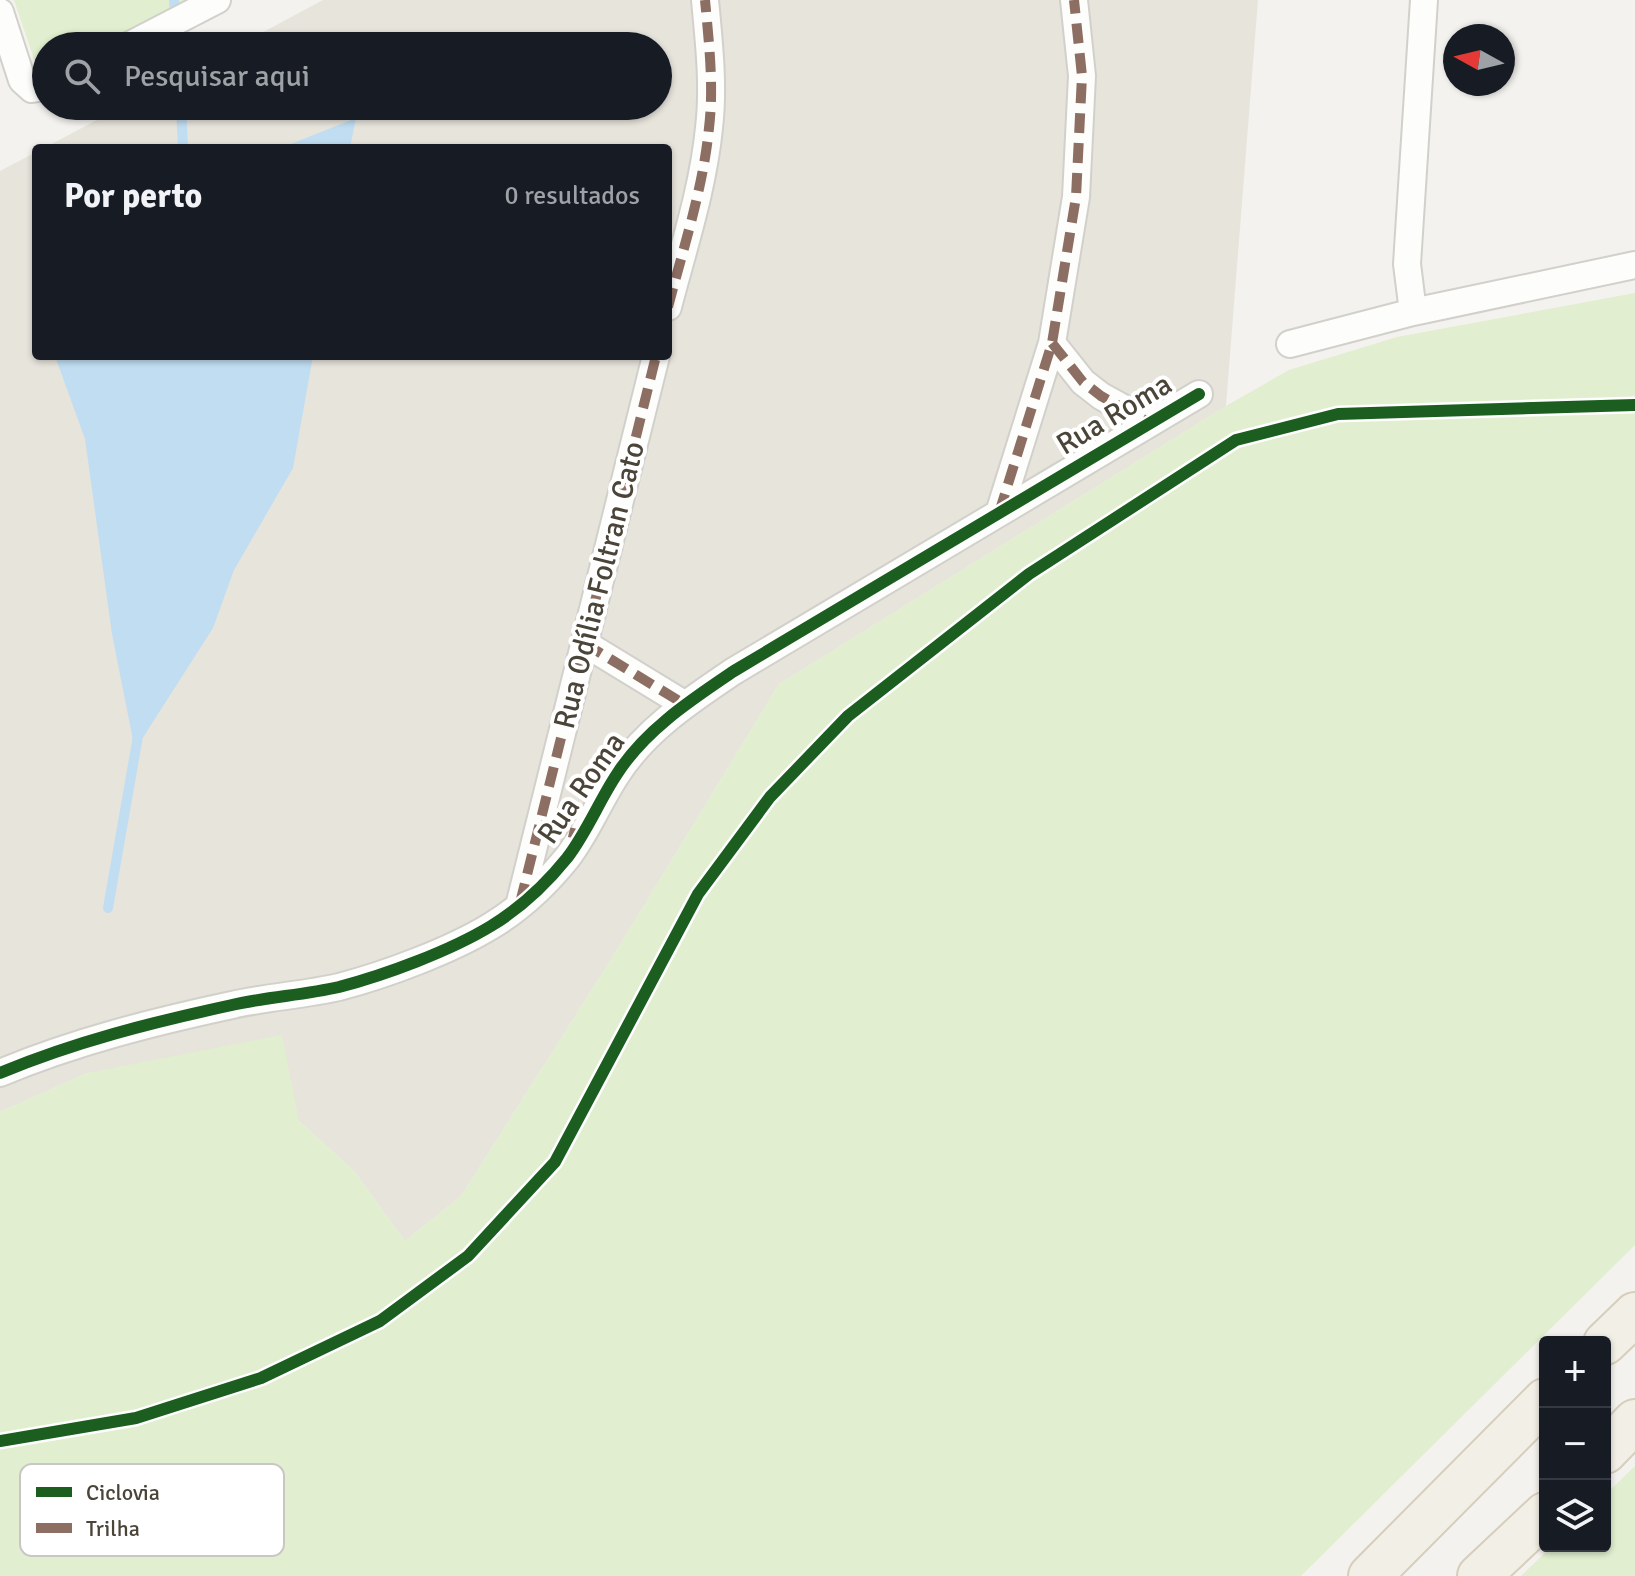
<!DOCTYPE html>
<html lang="pt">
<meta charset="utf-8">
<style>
:root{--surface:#171b24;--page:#20242c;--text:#f1f3f6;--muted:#9ea1a6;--line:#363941}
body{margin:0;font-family:Signika,sans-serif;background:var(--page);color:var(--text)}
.controls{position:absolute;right:24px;bottom:24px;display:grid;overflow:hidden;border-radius:8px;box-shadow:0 2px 6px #0004}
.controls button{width:72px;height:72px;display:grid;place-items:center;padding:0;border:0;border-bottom:2px solid var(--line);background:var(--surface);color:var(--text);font:40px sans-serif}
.compass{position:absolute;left:1443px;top:24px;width:72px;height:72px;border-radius:50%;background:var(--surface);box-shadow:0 2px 6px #0004;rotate:278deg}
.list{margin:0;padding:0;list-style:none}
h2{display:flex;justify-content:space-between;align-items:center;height:104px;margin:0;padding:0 32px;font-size:34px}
h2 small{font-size:26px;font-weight:400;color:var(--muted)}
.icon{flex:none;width:44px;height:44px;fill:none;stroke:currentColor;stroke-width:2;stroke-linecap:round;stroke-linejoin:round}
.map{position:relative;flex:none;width:1635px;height:1576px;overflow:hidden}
.search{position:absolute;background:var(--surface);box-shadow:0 2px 6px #0004;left:32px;top:32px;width:640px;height:88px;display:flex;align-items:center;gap:20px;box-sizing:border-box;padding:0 28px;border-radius:44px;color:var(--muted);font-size:30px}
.panel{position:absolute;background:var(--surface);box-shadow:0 2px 6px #0004;left:32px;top:144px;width:640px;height:216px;border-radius:8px}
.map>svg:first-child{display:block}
.residential{fill:#e7e4dc}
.green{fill:#e1eecf}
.water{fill:#c0ddf1}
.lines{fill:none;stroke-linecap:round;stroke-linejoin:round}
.stream{stroke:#c0ddf1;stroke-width:10}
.street-casing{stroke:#d2d0cb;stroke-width:30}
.primary-casing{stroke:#d6cebb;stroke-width:46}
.street{stroke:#fdfdfc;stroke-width:26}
.primary{stroke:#f2efe6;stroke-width:42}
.quiet{stroke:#8d6e63;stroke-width:10;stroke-dasharray:20 10;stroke-linecap:butt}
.cycleway-casing{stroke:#fff;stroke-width:17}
.cycleway{stroke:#1b5e20;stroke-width:12}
.labels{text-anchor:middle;stroke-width:8;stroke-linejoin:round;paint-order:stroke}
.street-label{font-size:30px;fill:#4b4439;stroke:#fff}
.key{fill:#fff;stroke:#c9c7c4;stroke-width:2}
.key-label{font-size:22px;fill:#4b4439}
</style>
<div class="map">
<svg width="1635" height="1576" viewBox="0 0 1635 1576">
<rect width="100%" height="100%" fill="#f4f2ee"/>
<path class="residential" d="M323 0H1258L1226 406 779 684 610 961 461 1196 405 1241 354 1171 299 1121 87 1073 0 1112V171L36 152V356H668V148H44L123 106H658V46H237Z"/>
<path class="green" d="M14 0H190L103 46H46V73L38 71Z
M1635 293V1245L1301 1576H0V1112L87 1073 282 1035 299 1121 354 1171 405 1241 461 1196 610 961 779 684 1226 406 1289 370 1397 337Z
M1635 1466V1576H1521L1552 1546H1605V1495Z"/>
<path class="water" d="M356 118 350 148H281Z
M55 356H313L293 468 234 570 213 628 135 750 112 634 85 439Z"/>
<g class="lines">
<path class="stream" d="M174 0 177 46
M181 106 183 148
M108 908 138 736"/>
<defs>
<path id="street" d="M0 12 22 80 32 89 46 87
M128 46 217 0
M668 307C683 249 703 189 709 128 714 86 709 43 705 0
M1413 312 1407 264 1424 0
M1052 343 1083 382 1101 396 1150 423
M1290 344 1413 312 1635 265
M999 513 1052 343 1076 197 1082 76 1074 0
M584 643 684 704
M519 906 656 356
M0 1073C74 1042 153 1022 232 1005 267 997 304 995 339 987 385 975 450 951 491 926 519 909 546 884 567 858 587 832 599 801 617 774 645 730 691 700 734 671L1199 394"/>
<path id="primary" d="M1605 1343 1635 1314
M1605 1452 1635 1421
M1370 1576 1545 1400
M1479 1576 1545 1514"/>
</defs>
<use href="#street" class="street-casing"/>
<use href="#primary" class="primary-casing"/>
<use href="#street" class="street"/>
<use href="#primary" class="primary"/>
<path class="quiet" d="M668 307C683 249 703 189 709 128 714 86 709 43 705 0
M1052 343 1083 382 1101 396 1150 423
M999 513 1052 343 1076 197 1082 76 1074 0
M584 643 684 704
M540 825 581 835
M520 903 656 356"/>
<defs>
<path id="cycleway" d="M0 1073C74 1042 153 1022 232 1005 267 997 304 995 339 987 385 975 450 951 491 926 519 909 546 884 567 858 587 832 599 801 617 774 645 730 691 700 734 671L1199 394
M0 1441 136 1418 261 1378 380 1321 468 1256 555 1162 698 894 770 797 848 716 1029 574 1236 440 1338 414 1635 405"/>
</defs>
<use href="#cycleway" class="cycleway-casing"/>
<use href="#cycleway" class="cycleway"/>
</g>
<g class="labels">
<g class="street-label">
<text transform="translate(1114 414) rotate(-31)" y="10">Rua Roma</text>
<text transform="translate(599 585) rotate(-76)" y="10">Rua Odília Foltran Cato</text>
<text transform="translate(581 788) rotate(-55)" y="10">Rua Roma</text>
</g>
</g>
<rect x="20" y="1464" width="264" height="92" rx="12" class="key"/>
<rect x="36" y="1487" width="36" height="10" fill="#1b5e20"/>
<rect x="36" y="1523" width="36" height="10" fill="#8d6e63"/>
<g class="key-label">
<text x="86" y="1500">Ciclovia</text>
<text x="86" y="1536">Trilha</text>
</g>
</svg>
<div class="controls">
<button>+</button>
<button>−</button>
<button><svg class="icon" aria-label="layers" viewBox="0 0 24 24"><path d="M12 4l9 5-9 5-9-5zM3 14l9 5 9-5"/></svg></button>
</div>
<svg class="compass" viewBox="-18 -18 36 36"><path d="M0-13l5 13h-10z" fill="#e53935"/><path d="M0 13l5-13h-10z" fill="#9ea1a6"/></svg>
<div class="search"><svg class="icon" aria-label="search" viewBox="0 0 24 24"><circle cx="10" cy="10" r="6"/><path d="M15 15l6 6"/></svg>Pesquisar aqui</div>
<section class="panel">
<h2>Por perto<small>0 resultados</small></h2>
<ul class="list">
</ul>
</section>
</div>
